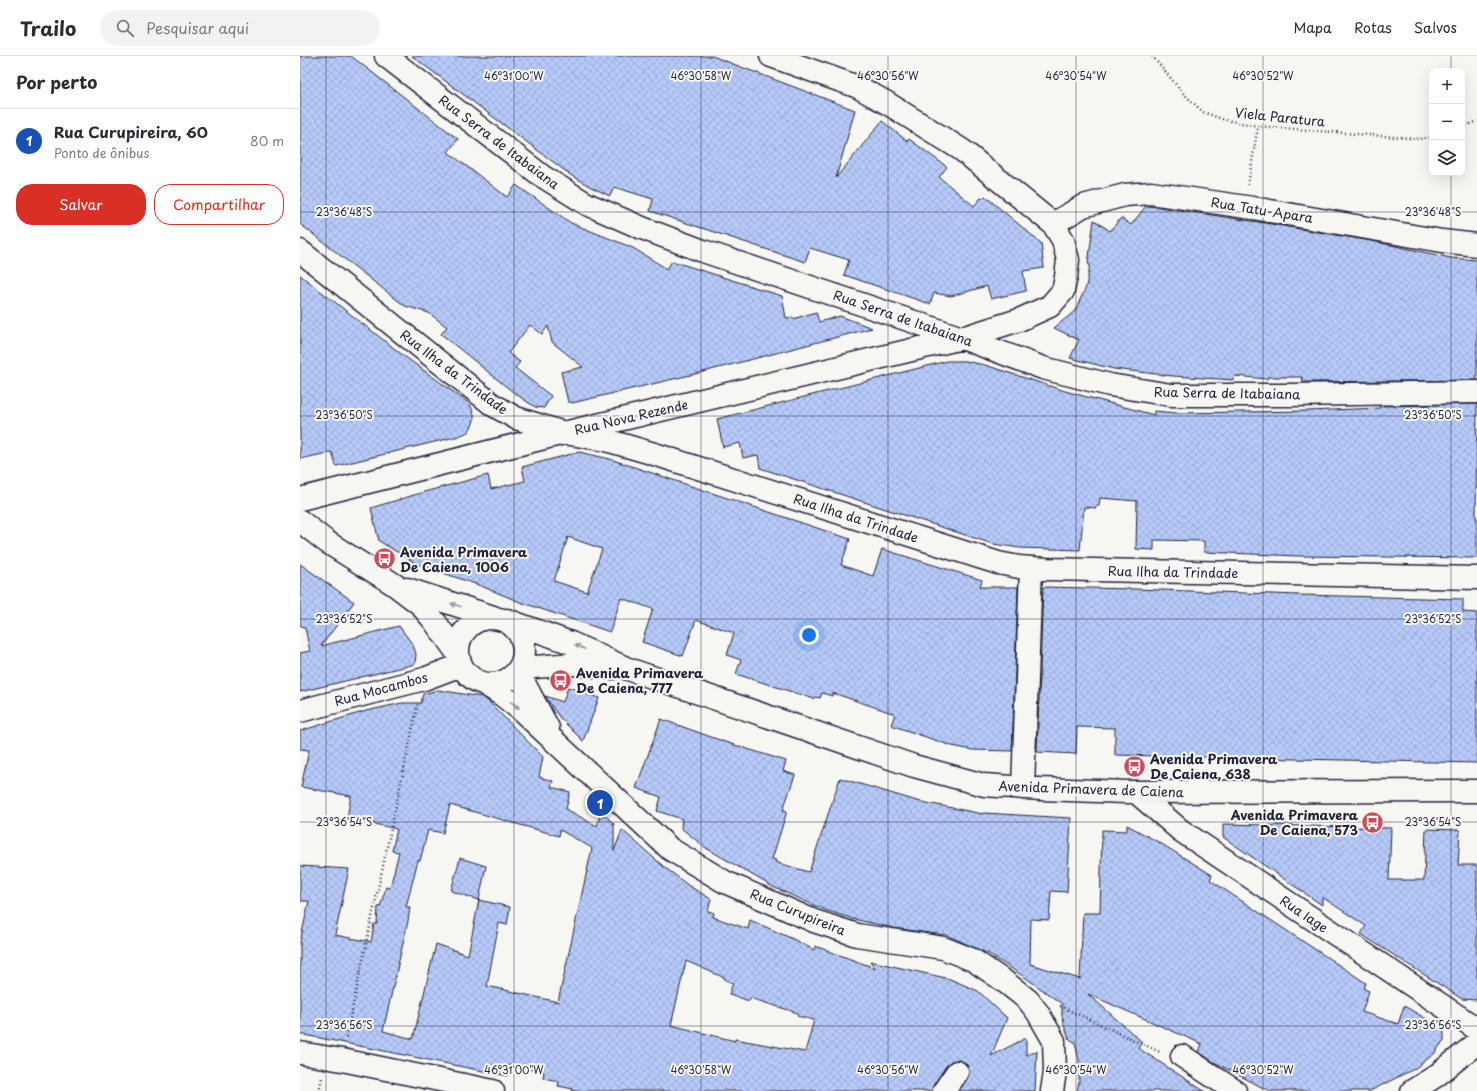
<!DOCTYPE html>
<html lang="pt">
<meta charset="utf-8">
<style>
:root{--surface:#fff;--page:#f2f2f3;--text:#2b2b33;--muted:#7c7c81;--line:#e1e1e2;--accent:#d93025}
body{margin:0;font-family:"Playpen Sans",sans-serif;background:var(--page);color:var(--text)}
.controls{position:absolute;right:12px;top:12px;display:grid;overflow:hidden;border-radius:8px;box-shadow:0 4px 16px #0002}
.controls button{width:36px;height:36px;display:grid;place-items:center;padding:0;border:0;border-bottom:1px solid var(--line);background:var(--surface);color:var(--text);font:20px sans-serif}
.you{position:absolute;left:509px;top:579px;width:14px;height:14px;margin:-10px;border:3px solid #fff;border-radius:50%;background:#1a73e8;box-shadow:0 0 0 6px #1a73e833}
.badge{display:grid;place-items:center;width:26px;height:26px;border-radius:50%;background:var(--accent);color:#fff;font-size:13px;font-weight:700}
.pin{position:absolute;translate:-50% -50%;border:2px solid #fff;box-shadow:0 1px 4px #0006}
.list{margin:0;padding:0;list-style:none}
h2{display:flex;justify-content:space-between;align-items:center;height:52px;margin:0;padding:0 16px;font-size:17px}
h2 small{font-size:13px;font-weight:400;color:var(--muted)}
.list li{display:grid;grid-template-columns:26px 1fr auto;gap:12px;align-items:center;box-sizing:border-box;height:64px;padding:0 16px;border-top:1px solid var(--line)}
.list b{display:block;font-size:15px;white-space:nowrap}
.list p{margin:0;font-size:13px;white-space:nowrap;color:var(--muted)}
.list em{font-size:13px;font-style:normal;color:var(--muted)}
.actions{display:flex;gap:8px;padding:12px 16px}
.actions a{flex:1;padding:9px 0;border:1px solid var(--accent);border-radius:16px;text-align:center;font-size:14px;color:var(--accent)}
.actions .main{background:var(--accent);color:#fff}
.icon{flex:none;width:22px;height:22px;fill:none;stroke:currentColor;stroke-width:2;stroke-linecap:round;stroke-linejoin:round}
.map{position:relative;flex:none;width:1177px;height:1035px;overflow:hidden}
header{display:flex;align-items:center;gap:24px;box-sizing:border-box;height:56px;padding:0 20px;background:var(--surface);border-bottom:1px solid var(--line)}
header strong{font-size:19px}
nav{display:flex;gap:22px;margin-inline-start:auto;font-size:14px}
.search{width:280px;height:36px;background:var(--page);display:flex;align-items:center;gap:10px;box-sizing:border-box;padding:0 14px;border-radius:22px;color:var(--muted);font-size:15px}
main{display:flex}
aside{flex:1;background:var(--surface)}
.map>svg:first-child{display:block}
.building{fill:url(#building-cross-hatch);stroke:#22223b;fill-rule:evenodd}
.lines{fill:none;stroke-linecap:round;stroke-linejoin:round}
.minor-casing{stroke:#22223b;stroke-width:25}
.path{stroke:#22223b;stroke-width:2.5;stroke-dasharray:1 3;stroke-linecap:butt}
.minor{stroke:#f6f6f2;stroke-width:22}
.oneway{fill:#9797a0}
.ticks{fill:none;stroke:#22223b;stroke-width:1;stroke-opacity:0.45}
.labels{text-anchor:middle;stroke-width:4;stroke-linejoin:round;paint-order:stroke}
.street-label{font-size:13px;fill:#22223b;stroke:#f6f6f2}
.poi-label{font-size:13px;font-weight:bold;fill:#22223b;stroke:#f6f6f2;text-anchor:start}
.ticks-label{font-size:10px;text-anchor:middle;fill:#22223b;stroke:#f6f6f2;stroke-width:4;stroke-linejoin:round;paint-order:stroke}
</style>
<header>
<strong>Trailo</strong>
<div class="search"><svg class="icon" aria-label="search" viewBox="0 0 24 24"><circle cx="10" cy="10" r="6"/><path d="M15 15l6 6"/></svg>Pesquisar aqui</div>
<nav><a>Mapa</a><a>Rotas</a><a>Salvos</a></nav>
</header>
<main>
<aside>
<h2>Por perto<small></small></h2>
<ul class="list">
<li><span class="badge" style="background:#1a4fb4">1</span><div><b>Rua Curupireira, 60</b><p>Ponto de ônibus</p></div><em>80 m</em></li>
</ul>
<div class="actions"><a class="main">Salvar</a><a>Compartilhar</a></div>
</aside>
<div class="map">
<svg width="1177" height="1035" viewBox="0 0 1177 1035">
<defs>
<pattern id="building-cross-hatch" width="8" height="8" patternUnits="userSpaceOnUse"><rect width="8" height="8" fill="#b6caf9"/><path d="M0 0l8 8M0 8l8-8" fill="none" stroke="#9cadd6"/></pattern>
</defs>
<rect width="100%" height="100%" fill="#f6f6f2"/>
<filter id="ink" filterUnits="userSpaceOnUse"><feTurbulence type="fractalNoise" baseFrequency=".025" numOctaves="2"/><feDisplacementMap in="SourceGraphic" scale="8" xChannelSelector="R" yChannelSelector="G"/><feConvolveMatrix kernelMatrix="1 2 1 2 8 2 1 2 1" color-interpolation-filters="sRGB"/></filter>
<g filter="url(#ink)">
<path class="building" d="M0 0H51L158 83 148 96 207 141 216 129 271 167 333 192 367 213 372 205 482 240 486 262 493 261V263L516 256 519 266 540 260 572 272 403 316 272 347 271 346H268L261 316 283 311 252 286 248 270 242 278 230 269 208 297 220 306 215 312 251 340 244 352 235 351 213 336 141 278 147 271 129 257 105 250 0 168Z
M112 0H412L555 54 536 122 582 65 607 85 609 83 647 111 639 121 674 150 681 142 682 143 685 140 741 187 744 212 723 215 726 235 691 243 687 230 651 240 634 237 630 248 544 219 549 204 510 192 505 206 350 155 353 143 314 131 310 140 291 131 272 120Z
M846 150 859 151 971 168 1077 186 1151 202 1177 204V324L1011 326H1003L1002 321H968L967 323 935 320 934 324 873 320 814 313 770 302 779 284 754 272 775 255 786 231 790 209 788 208 794 164 810 175 821 162 831 169Z
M0 219 104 300 170 348 174 358V364L172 370 168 376 159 380 36 410 32 396 0 403Z
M647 305H665L685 309 765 335 854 359V355L876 357 1008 355 1079 352 1080 350 1177 348 1176 462H1177V502L999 500 904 496V485L854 484V494L836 493 837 445 800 442 799 450H796V452L784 451 780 494 720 492 693 488 460 412 458 399 443 402 440 387 423 391 417 363Z
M279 396 310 403 550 483 541 509 573 520 582 493 682 524 680 531H718L712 695 672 694 652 690 591 669 595 658 533 637 532 640 522 637 520 642 515 641 514 643 436 618 441 604 427 599 434 577 396 564 383 600 342 586 353 553 321 542 310 576 220 546 181 530 117 508 79 485 71 452 124 436 188 419 191 433 225 425 222 411ZM268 481 302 493 287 536 254 525Z
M0 508 54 546 21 590 99 570 113 589 116 598 115 608 0 636V597L10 595 5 572 0 569Z
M743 531 834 533 999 539 1163 543V556L1177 557V707L815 699V672L777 671 776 698 737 696Z
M268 631 299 642 283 685 260 662 245 640 263 646Z
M138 634 182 641 188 645 243 701 239 721 253 725 251 731 270 736 266 753 297 770 301 755 314 768V795L322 774 363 810 389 830 411 843 408 855 414 857 413 861 448 873 450 864 493 883 514 894 515 890 575 912 570 905 650 923 678 935 707 962 691 1000 726 982V999L737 995 735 1035H659L667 1023 669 1017 668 1010 664 1006 658 1004 651 1005 647 1009 634 1028 632 1035H272L273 1033 258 1030 259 1025 243 1022 244 1016 210 1009 208 1020 0 978V886L9 845H0V810L49 813 35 879 71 886 74 868H77L78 851H80L86 831 90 832 99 796 92 795 97 773 47 762 51 740 1 731 9 694 0 693V675L66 655 102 647H121L123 638ZM150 749 259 780 260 774 292 792 258 946 187 930 199 867 207 869 210 851 179 844 168 899 136 888 113 983 83 975 108 865 110 851H106L118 804 120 805 128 774 143 777ZM386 905 425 922V924L433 927 429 938 449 945 450 942 498 957 497 960 514 964 505 996 435 983V985L371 969Z
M361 663 425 686 486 705 483 715 495 719 483 754 487 755 472 803 476 804 475 806 509 816 540 722 617 745 683 758V757L771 762 767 836 751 835 749 864 731 863 730 908 780 923 783 857H800L802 774 827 775V769L860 787 912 819 910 824 1066 927 1064 933 1069 935 1062 956 1098 968 1104 950 1142 972 1144 977V984L1134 998 1114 1013 1070 1035H969L912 1005 899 996 902 988 788 938 842 986 838 992 904 1035H777L779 1026V1004L775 986 769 983 762 963H764L762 961V948L726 922 689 898 644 878V879L594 872 553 863 525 854 473 831 406 792 381 772 382 763 357 755 361 741 336 732Z
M923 768 1091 772 1089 824H1124L1126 773 1160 774 1158 809H1177V944L1162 943 1061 878 1066 870 1022 841V849L923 781Z
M160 802 186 810 179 844 151 835Z"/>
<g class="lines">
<defs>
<path id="minor" d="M86 0 242 120 287 148 342 172 403 195 662 282 743 312 810 329 871 339H991L1177 336
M753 168 783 150 825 139 851 137 953 152 1142 185 1177 189
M0 195 193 349 216 362 264 377 306 384 351 397 698 507 719 511 746 513 1177 522
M0 443 264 377 662 282 719 264 750 250 763 235 766 221 768 204 763 184 753 168 662 94 587 47 558 31 471 0
M0 465 27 486 95 529 120 548 135 566 158 598
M107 533 193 561
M158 595a33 33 0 1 1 66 0a33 33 0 1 1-66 0Z
M207 564 271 587 328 613 614 710 684 729 740 733 827 736 1177 735
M221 612 274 608 312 612
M218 616 248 672
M183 627 202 639 221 654 370 793 425 826 514 865 557 879 643 892 673 904 704 925 728 944 738 957 754 985 755 1016 752 1035
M0 655 124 623 161 609
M723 732 731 512
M836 736 880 774 1177 973
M0 997 42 1004 193 1035
M882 1000 935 1035
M644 1035 657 1016
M1112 1035 1136 1020 1177 987"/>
</defs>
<use href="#minor" class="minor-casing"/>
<path class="path" d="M852 0 884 38 903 56 925 64 958 70 1119 83 1132 81
M1162 71 1177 65
M948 129 958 70
M760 950 860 996
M46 982 118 647
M19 1035 22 1022"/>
<use href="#minor" class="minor"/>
</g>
<defs><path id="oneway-solid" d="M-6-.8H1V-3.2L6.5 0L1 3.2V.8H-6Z"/></defs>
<g class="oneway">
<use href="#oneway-solid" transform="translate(156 549) rotate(-162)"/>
<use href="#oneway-solid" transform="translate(280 591) rotate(-155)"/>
<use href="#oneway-solid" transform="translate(215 649) rotate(38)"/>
</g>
</g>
<path class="ticks" d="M26 0V1035M214 0V1035M401 0V1035M588 0V1035M776 0V1035M963 0V1035M1151 0V15M1151 117V1035M0 156H1177M0 360H1177M0 563H1177M0 766H1177M0 970H1177"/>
<defs>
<symbol id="bus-disc" viewBox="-11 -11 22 22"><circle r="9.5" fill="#d1495b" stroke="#f6f6f2"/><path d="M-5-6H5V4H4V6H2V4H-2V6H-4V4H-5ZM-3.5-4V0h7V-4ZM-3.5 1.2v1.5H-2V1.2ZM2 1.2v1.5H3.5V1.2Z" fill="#fff"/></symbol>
</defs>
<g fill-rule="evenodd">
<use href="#bus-disc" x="72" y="490" width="25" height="25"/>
<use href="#bus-disc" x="248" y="612" width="25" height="25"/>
<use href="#bus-disc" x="822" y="698" width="25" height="25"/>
<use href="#bus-disc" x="1060" y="754" width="25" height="25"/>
</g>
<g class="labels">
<g class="street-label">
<text transform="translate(980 61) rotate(6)" y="5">Viela Paratura</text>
<text transform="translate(199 86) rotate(37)" y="5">Rua Serra de Itabaiana</text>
<text transform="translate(962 154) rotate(9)" y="5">Rua Tatu-Apara</text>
<text transform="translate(603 262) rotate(19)" y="5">Rua Serra de Itabaiana</text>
<text transform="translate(154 316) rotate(37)" y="5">Rua Ilha da Trindade</text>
<text transform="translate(927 337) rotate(1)" y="5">Rua Serra de Itabaiana</text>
<text transform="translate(331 361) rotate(-13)" y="5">Rua Nova Rezende</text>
<text transform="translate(556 462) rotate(18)" y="5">Rua Ilha da Trindade</text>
<text transform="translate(873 516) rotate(1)" y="5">Rua Ilha da Trindade</text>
<text transform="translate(81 633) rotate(-15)" y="5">Rua Mocambos</text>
<text transform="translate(791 733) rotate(2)" y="5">Avenida Primavera de Caiena</text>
<text transform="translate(498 856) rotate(22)" y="5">Rua Curupireira</text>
<text transform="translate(1004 858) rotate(34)" y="5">Rua Iage</text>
</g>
<g class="poi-label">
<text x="100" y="501">Avenida Primavera<tspan x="100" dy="15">De Caiena, 1006</tspan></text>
<text x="276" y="622">Avenida Primavera<tspan x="276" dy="15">De Caiena, 777</tspan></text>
<text x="850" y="708">Avenida Primavera<tspan x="850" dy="15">De Caiena, 638</tspan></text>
<text x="1058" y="764" text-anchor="end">Avenida Primavera<tspan x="1058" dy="15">De Caiena, 573</tspan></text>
</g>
</g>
<g class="ticks-label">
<text x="214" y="24">46°31'00"W</text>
<text x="401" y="24">46°30'58"W</text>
<text x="588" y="24">46°30'56"W</text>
<text x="776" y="24">46°30'54"W</text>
<text x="963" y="24">46°30'52"W</text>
<text x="44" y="160">23°36'48"S</text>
<text x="1133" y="160">23°36'48"S</text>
<text x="44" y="363">23°36'50"S</text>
<text x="1133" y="363">23°36'50"S</text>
<text x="44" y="567">23°36'52"S</text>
<text x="1133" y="567">23°36'52"S</text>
<text x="44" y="770">23°36'54"S</text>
<text x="1133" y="770">23°36'54"S</text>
<text x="44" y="973">23°36'56"S</text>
<text x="1133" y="973">23°36'56"S</text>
<text x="214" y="1018">46°31'00"W</text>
<text x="401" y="1018">46°30'58"W</text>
<text x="588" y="1018">46°30'56"W</text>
<text x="776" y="1018">46°30'54"W</text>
<text x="963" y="1018">46°30'52"W</text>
</g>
</svg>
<div class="controls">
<button>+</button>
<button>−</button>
<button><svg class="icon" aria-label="layers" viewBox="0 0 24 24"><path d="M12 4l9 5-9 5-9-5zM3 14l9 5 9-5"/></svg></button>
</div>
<div class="you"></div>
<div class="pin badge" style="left:300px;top:747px;background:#1a4fb4">1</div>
</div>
</main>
